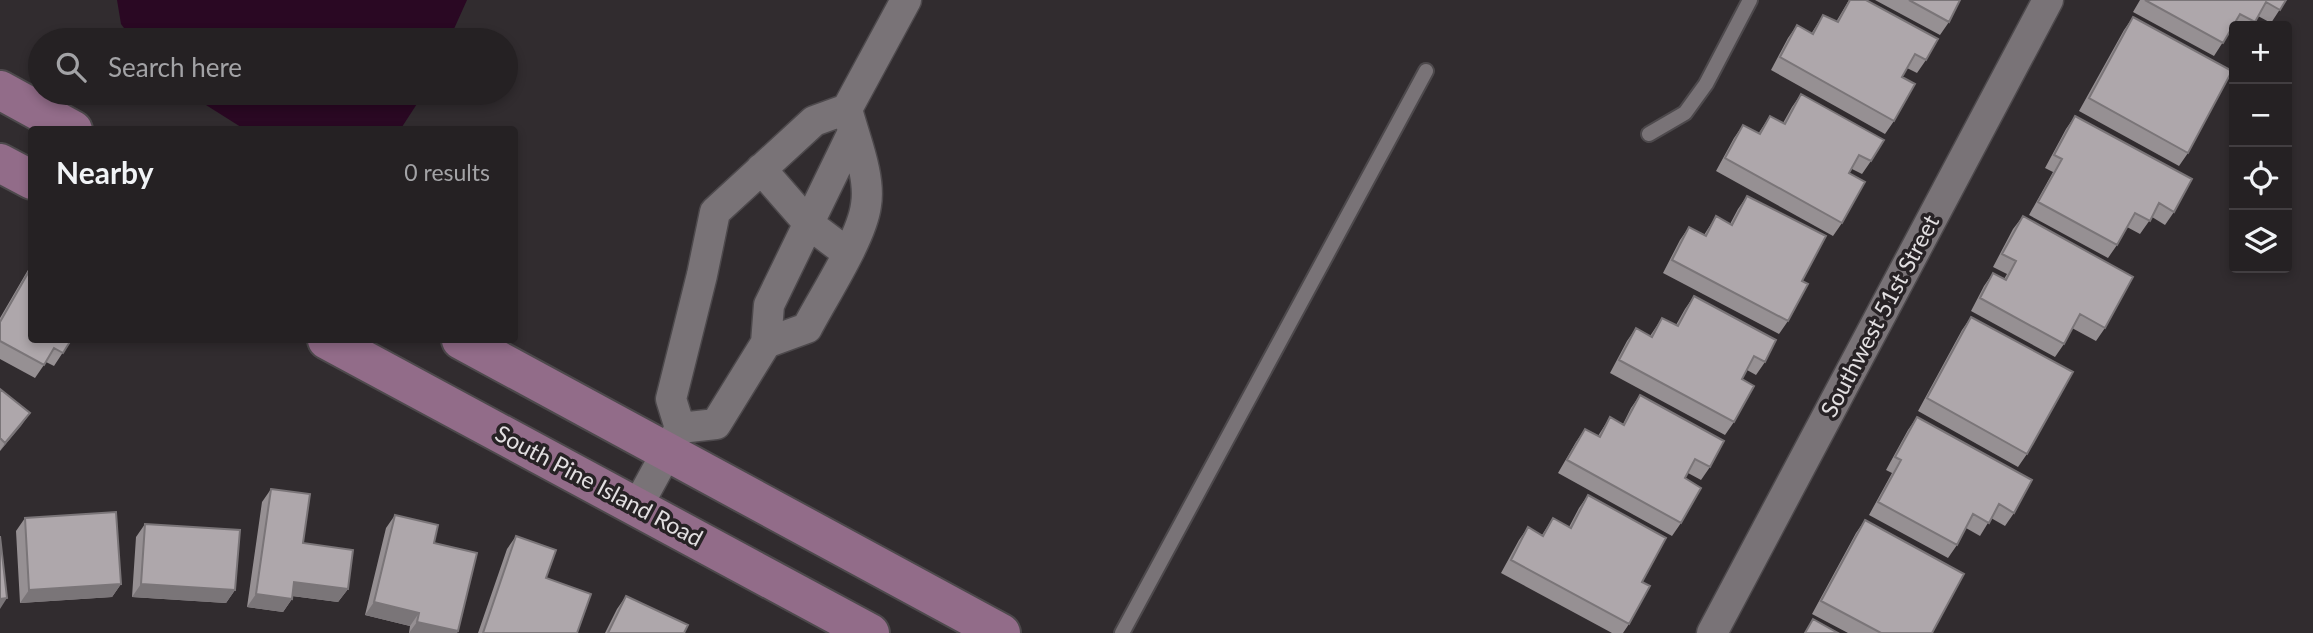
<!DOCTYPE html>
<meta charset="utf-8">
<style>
:root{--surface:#252123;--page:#2d292b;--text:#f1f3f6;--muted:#a3a3a6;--line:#423e41}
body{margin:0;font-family:Lato,sans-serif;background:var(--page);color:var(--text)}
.controls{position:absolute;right:21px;top:21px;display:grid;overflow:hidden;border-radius:7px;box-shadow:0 4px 10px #0003}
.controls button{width:63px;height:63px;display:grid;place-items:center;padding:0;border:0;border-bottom:2px solid var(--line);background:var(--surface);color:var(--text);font:35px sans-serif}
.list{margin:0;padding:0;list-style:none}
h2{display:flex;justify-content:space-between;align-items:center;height:91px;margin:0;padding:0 28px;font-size:30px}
h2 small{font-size:23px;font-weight:400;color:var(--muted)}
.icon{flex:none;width:38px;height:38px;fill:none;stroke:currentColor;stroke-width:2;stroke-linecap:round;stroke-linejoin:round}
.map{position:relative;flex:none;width:2313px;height:633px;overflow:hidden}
.search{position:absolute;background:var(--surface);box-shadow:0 4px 10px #0003;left:28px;top:28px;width:490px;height:77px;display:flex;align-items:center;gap:18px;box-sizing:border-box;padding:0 24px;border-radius:38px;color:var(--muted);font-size:26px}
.panel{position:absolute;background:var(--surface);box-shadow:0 4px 10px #0003;left:28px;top:126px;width:490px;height:217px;border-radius:7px}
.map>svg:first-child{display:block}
.water{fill:#2a0823}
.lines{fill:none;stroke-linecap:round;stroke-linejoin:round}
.service-casing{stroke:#4d494c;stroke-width:18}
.minor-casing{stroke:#4d494c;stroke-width:33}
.secondary-casing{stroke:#4d494c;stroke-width:42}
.service{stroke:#797377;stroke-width:14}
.minor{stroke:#797377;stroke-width:30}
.secondary{stroke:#926c89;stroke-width:38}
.wall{fill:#969093}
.shaded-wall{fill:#7a7578}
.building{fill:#aea7ab;stroke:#7a7578;stroke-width:2}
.labels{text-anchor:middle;stroke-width:7;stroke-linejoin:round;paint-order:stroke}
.street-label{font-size:23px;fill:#e2dfe1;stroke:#272225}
</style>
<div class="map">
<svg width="2313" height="633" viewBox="0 0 2313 633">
<rect width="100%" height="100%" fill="#312c2f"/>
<path class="water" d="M117 0H467L449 40H133L121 24Z
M187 93H424L400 130 244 129Z"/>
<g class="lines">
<defs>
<path id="service" d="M1649 134 1685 113 1706 84 1750 0
M1122 633 1426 71"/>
<path id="minor" d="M761 169 809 224 846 252
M766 343 769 305 853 132
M680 428 716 424 766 343 807 328C823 297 862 238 866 205 871 176 854 137 847 109
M637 507 680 428 671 399 702 275 715 212 814 121 847 109 906 0
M1712 633 2048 0"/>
<path id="secondary" d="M0 90 73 130
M0 163 32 180
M327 340 870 633
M461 340 1001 633"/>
</defs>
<use href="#service" class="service-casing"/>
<use href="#minor" class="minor-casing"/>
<use href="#secondary" class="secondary-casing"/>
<use href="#service" class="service"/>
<use href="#minor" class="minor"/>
<use href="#secondary" class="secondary"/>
</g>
<path class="wall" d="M1849 0H1866L1926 60 1917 73 1907 68 1902 77 1894 121 1885 134 1771 70 1788 38 1797 25 1811 34 1823 15 1836 22Z
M1875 0H1960L1949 22 1940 35Z
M2140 0H2286L2271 23 2258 16 2252 26H2234V29L2232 28 2214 56 2133 12Z
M2133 17 2188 153 2179 166 2079 111 2124 30Z
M1801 94 1871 161 1862 174 1852 169 1849 173 1842 223 1833 236 1716 171 1734 138 1743 125 1758 134 1770 116 1783 123 1792 107Z
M2075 116 2174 212 2165 225 2152 217 2140 234 2127 227 2117 245 2108 258 2029 215 2053 172 2045 168 2066 129Z
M1747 196 1802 281 1788 321 1779 334 1663 273 1680 240 1689 227 1704 235 1716 216 1730 224 1738 209Z
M2023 216 2105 328 2096 341 2072 328 2064 344 2055 357 1971 311 1984 286 1993 273 2004 279 2007 274 1993 267 2013 229Z
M32 263V340H71L54 366 46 362 35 378 0 359V318Z
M1694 296 1765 362 1756 375 1747 370 1742 379 1734 422 1725 435 1610 373 1627 341 1636 328 1650 336 1662 318 1676 325 1685 309Z
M1971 317 2027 454 2018 467 1918 411 1962 330Z
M0 389 30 413 0 451Z
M1640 395 1710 467 1701 480 1688 473 1685 478 1681 523 1672 536 1558 473 1576 442 1585 429 1598 436 1610 417 1623 424 1631 408Z
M1917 417 2014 513 2005 526 1991 518 1980 536 1966 528 1957 545 1948 558 1869 515 1892 473 1886 470 1908 430Z
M271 489 303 543 348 589 338 602 292 596V599L283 612 247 607 262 502Z
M1588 495 1642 582 1629 624 1623 633H1612L1501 573 1519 540 1528 527 1542 535 1553 518 1569 527 1579 508Z
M395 515 434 543 458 631 457 633H409L410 626 365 615 386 528Z
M25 518 121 584 112 597 20 603 16 531Z
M1865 520 1932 633H1848L1812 614 1856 533Z
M145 524 235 590 226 603 132 597 136 537Z
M516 536 546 578 577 633H478L507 549Z
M626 596 684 633H605L617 609Z"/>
<path class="shaded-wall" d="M30 413 21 426 0 451 5 443Z
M294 582 348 589 338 602 285 595Z
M121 584 112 597 20 603 29 590Z
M141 584 235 590 226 603 132 597Z
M256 594 292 599 283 612 247 607Z
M7 598 0 609V599Z
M374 602 419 613 410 626 365 615Z
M417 622 458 631 457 633H409Z"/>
<path class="building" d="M1850 0H1866L1938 39 1926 60 1915 54 1902 77 1915 84 1894 121 1780 57 1797 25 1813 34 1823 15 1838 22Z
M1909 0H1960L1949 22Z
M2145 0H2286L2280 10 2266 2 2255 22 2240 14 2223 43Z
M2133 17 2232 71 2188 153 2089 98Z
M1801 94 1884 140 1871 161 1859 155 1849 173 1865 182 1842 223 1725 158 1743 125 1760 134 1770 116 1785 124Z
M2075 116 2192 179 2174 212 2159 203 2150 221 2135 213 2117 245 2038 202 2062 159 2054 155Z
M1747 196 1826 236 1802 281 1808 284 1788 321 1672 260 1689 227 1706 236 1716 216 1732 225Z
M2023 216 2133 277 2105 328 2080 314 2064 344 1980 298 1993 273 2006 280 2016 261 2002 254Z
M32 266V340H71L63 353 54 348 44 365 0 341V322Z
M1694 296 1776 340 1765 362 1754 356 1742 379 1754 386 1734 422 1619 360 1636 328 1652 337 1662 318 1678 326Z
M1971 317 2073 372 2027 454 1927 398Z
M0 389 30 413 5 443 0 438Z
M1640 395 1724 441 1710 467 1695 459 1685 478 1701 488 1681 523 1567 460 1585 429 1600 437 1610 417 1624 425Z
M1917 417 2032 480 2014 513 1999 504 1989 523 1973 514 1957 545 1878 502 1901 460 1895 457Z
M271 489 310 494 303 543 353 550 348 589 294 582 292 599 256 594Z
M1588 495 1666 538 1642 582 1650 586 1629 624 1511 560 1528 527 1543 536 1553 518 1571 528Z
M116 512 121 584 29 590 25 518Z
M395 515 438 525 434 543 477 553 458 631 417 622 419 613 374 602Z
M1865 520 1964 574 1932 633H1881L1821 601Z
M145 524 240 530 235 590 141 584Z
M0 536 7 598 0 599Z
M516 536 556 550 546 578 591 594 577 633H483Z
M626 596 688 625 684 633H608Z
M1813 619 1838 633H1805Z"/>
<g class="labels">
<g class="street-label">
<text transform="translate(1880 316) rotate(-62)" y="8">Southwest 51st Street</text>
<text transform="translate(599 486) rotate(28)" y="8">South Pine Island Road</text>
</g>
</g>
</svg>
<div class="controls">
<button>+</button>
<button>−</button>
<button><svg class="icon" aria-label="locate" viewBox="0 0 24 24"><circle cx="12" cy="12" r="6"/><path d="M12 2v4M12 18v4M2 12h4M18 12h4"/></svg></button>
<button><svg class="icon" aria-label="layers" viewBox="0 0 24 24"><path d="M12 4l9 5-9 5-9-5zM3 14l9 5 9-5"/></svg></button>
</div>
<div class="search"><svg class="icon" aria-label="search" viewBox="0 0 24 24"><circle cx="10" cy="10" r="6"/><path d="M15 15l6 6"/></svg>Search here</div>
<section class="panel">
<h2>Nearby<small>0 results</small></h2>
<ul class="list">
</ul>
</section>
</div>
